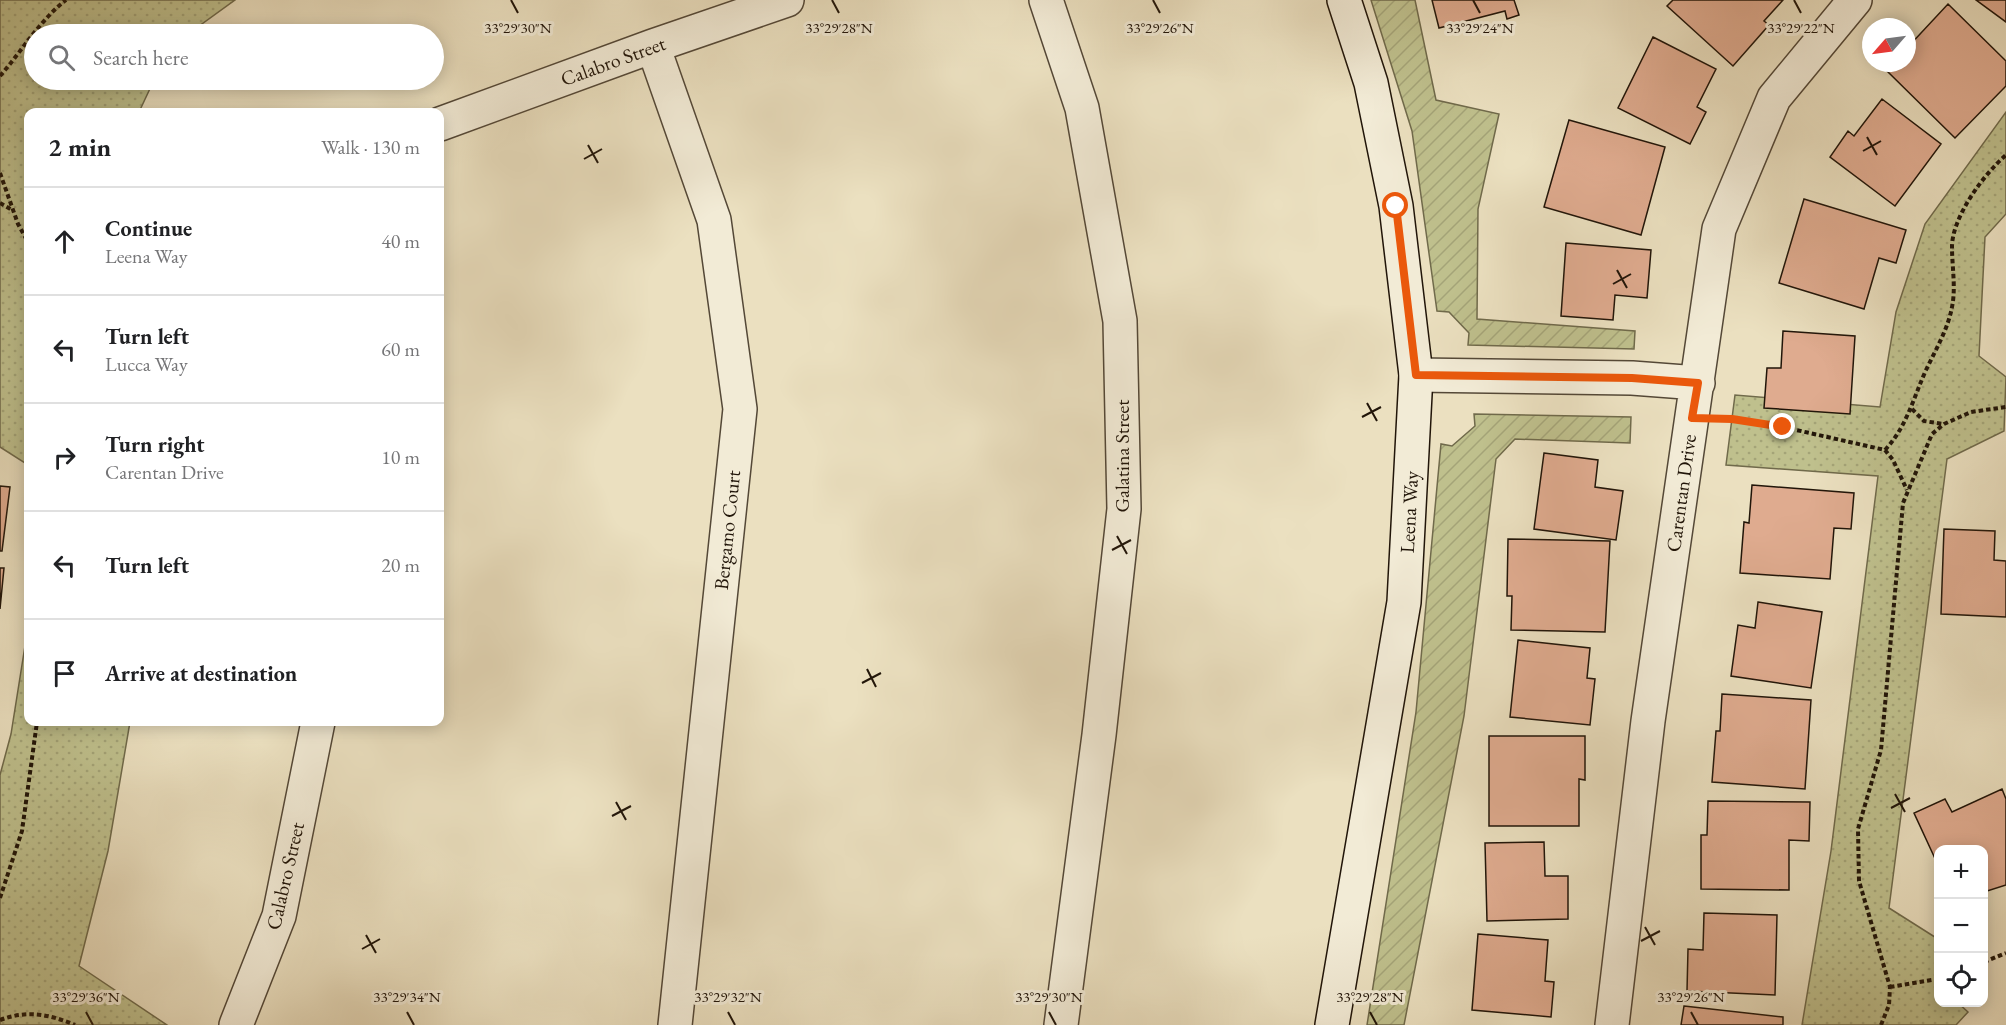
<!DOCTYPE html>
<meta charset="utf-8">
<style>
:root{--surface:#fff;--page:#f2f2f2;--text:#202124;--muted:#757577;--line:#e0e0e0}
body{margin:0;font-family:"EB Garamond",serif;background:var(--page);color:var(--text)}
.controls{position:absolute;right:18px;bottom:18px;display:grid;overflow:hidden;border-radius:12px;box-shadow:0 3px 15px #0003}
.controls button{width:54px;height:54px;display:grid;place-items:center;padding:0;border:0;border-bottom:2px solid var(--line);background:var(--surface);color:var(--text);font:30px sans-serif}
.compass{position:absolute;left:1862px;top:18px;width:54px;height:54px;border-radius:50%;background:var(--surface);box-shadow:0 3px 15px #0003;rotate:242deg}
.stop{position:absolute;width:18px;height:18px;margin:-14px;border:4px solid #ea580c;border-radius:50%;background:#fff}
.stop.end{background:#ea580c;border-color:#fff;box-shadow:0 2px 6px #0008}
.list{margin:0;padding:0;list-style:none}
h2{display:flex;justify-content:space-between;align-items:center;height:78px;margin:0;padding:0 24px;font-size:26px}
h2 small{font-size:20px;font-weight:400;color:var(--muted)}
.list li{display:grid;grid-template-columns:39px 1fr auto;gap:18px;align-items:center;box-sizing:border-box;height:108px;padding:0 24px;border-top:2px solid var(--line)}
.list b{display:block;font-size:22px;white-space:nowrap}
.list p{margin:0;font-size:20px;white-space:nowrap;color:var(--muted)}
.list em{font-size:20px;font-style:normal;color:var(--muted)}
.icon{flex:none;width:33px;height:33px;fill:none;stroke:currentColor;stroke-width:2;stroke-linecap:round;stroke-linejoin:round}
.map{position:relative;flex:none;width:2006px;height:1025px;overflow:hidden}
.search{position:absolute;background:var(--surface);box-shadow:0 3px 15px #0003;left:24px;top:24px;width:420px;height:66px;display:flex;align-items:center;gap:15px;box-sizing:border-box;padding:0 21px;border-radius:33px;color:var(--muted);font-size:22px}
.panel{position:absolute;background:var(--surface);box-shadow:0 3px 15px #0003;left:24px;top:108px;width:420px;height:618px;border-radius:12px}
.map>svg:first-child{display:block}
.park{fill:url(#park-dots);stroke:#706a4b;stroke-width:1.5}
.garden{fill:url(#garden-furrows);stroke:#706a4b;stroke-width:1.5}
.building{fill:#dfab8f;stroke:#211509;stroke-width:1.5}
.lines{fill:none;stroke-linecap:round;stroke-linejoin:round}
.street-casing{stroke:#544837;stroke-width:36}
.secondary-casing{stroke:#211509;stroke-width:36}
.path{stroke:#211509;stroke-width:4;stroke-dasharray:4.5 3;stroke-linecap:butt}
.street{stroke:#f2ebd6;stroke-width:33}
.secondary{stroke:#f2ebd6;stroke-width:33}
.route{stroke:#ea580c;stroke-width:8}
.ticks{fill:none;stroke:#211509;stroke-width:2}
.labels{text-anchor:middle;stroke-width:6;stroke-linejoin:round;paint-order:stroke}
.street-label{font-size:20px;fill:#211509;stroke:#f2ebd6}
.ticks-label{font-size:15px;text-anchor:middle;fill:#211509;stroke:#f2ebd6;stroke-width:6;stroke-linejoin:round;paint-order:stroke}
</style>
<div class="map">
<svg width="2006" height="1025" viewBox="0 0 2006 1025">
<defs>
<pattern id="park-dots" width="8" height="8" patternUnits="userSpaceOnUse" patternTransform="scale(1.5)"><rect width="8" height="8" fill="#bfc08d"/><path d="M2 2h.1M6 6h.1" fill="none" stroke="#a4a478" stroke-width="1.8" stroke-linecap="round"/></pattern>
<pattern id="garden-furrows" width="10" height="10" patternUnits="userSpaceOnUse" patternTransform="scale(1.5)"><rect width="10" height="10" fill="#bfc08d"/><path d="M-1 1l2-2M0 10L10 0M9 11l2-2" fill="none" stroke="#a4a478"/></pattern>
</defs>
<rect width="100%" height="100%" fill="#ebe0c0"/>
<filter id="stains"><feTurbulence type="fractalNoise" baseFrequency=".00333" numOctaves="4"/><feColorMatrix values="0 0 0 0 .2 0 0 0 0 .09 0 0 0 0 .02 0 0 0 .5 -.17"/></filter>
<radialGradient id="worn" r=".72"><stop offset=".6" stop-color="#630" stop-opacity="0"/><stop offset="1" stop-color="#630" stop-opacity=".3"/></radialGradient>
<path class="park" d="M0 0H235L188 34H34V80H154L139 112H28V465L0 447Z
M2006 112V214L1985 237 1979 356 2006 377 2004 431 1947 459 1889 908 1938 939V1002L1958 1003 1968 1012 1956 1025H1802L1831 851 1878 476 1726 465 1735 395 1880 407 1896 312 1925 224Z
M28 627V722H130L108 851 79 966 167 1025H0V775L11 734Z"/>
<path class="garden" d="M1371 0H1415L1436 100 1499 114 1478 209 1477 319 1635 331 1634 349 1468 345 1469 333 1449 312 1437 311 1412 131Z
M1474 414 1631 417 1630 443 1515 439 1496 459 1464 716 1404 1025H1367L1416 712 1441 444 1452 446 1475 426Z"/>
<path class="building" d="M1432 0H1514L1519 15 1507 19 1505 11 1439 28Z
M1673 0H1783L1764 21 1769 25 1733 66 1667 6Z
M1976 0H2006V22Z
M1948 4 2006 61V86L1955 138 1886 70 1893 63H1907V48Z
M1653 37 1716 69 1697 107 1706 112 1690 144 1618 108Z
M1882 99 1941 144 1895 206 1830 157 1848 131 1854 136Z
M1569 120 1665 147 1641 235 1544 207Z
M1804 199 1906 230 1896 263 1879 258 1864 309 1779 283Z
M1566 243 1651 250 1647 298 1615 295 1613 320 1561 316Z
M1783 331 1855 336 1850 414 1764 408 1767 368H1781Z
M1544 453 1598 460 1595 487 1623 491 1616 540 1534 529Z
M1752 485 1854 493 1851 529 1834 528 1830 579 1740 573 1744 522 1749 523Z
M0 486 10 487 2 551H0Z
M1944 529 1995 531 1994 560 2006 561V617L1941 614Z
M1508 539 1610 541 1605 632 1511 630 1512 596H1507Z
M0 568H4L0 609Z
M1758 602 1822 612 1811 688 1731 676 1738 625 1755 628Z
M1518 640 1590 648 1587 678 1595 679 1590 725 1510 717Z
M1722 694 1811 700 1805 789 1712 782 1716 731H1720Z
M1489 736H1585V780L1579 779V826H1489Z
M2002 789 2006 799V885L1984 892V850H1938V865L1914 813 1945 799 1952 812Z
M1708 801 1810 802 1809 841 1789 840V890L1701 889V835H1707Z
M1544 842 1545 876H1568V919L1487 921 1485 843Z
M1704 913 1777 915 1775 995 1687 991 1688 949 1703 950Z
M1478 934 1548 940 1545 981 1554 982 1551 1017 1472 1010Z
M1684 1006 1783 1017V1025H1681Z"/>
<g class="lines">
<defs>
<path id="street" d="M1046 0 1082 108 1120 321 1124 509 1099 735 1061 1025
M653 46 714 220 740 409 675 1025
M440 124 653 46 787 0
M1416 375 1632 378 1698 383
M236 1025 279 916 318 722
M1612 1025 1648 721 1719 229 1774 98 1855 0"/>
<path id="secondary" d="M1332 1025 1404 602 1416 375 1396 206 1371 83 1344 0"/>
</defs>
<use href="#street" class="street-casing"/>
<use href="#secondary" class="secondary-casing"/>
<path class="path" d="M0 76C22 51 39 21 66 0
M0 173 18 224 28 242
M0 203 12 210
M1912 409 1924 421 1943 424
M1723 419 1783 427 1885 450 1893 460 1907 490
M1885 450C1907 426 1913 399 1926 370 1936 349 1948 329 1952 307 1956 288 1952 267 1952 247 1952 217 1984 174 2006 155
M0 898 22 831 37 722
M1984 962 2006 953
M1890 987 1938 979
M0 1020C27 1010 49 1014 75 1025
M1881 1025 1889 1005 1890 987 1859 881 1858 829 1881 750 1903 503 1932 434 1944 424 1971 412 2006 407"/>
<use href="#street" class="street"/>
<use href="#secondary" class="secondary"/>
</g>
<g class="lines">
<path class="route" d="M1396 206 1416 375 1632 378 1698 383 1692 418 1732 419 1783 427"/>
</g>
<path class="ticks" d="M511 0 518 13M832 0 839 13M1153 0 1160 13M1473 0 1480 13M1794 0 1801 13M1867 137 1877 155M588 145 598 163M1863 151 1881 141M584 159 602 149M1617 270 1627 288M1613 284 1631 274M1367 403 1377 421M1362 417 1381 407M1117 536 1127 554M1112 550 1131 540M867 669 876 687M862 683 881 673M1895 794 1905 812M616 802 626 820M1891 808 1910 798M612 816 631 806M1645 927 1655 945M366 935 376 953M1641 941 1660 931M362 949 380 939M86 1012 93 1025M407 1012 414 1025M728 1012 735 1025M1049 1012 1056 1025M1370 1012 1377 1025M1691 1012 1698 1025"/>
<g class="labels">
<g class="street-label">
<text transform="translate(613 61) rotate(-20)" y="7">Calabro Street</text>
<text transform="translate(1122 456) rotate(-90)" y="7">Galatina Street</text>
<text transform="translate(1681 493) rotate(-82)" y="7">Carentan Drive</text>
<text transform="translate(1409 512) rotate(-87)" y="7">Leena Way</text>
<text transform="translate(727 530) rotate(-84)" y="7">Bergamo Court</text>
<text transform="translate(285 876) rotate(-77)" y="7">Calabro Street</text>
</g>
</g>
<g class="ticks-label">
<text x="518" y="33">33°29'30"N</text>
<text x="839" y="33">33°29'28"N</text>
<text x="1160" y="33">33°29'26"N</text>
<text x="1480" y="33">33°29'24"N</text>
<text x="1801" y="33">33°29'22"N</text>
<text x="86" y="1002">33°29'36"N</text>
<text x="407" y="1002">33°29'34"N</text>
<text x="728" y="1002">33°29'32"N</text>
<text x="1049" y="1002">33°29'30"N</text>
<text x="1370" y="1002">33°29'28"N</text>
<text x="1691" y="1002">33°29'26"N</text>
</g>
<rect width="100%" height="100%" filter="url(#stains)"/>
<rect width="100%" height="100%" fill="url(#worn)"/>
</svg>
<div class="controls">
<button>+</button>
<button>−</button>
<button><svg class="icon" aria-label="locate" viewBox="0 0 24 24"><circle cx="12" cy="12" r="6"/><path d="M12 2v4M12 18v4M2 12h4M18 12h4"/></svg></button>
</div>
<svg class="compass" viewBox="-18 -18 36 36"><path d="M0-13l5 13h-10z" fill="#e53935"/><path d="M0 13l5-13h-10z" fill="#757577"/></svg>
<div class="stop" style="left:1396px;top:206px"></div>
<div class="stop end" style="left:1783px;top:427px"></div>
<div class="search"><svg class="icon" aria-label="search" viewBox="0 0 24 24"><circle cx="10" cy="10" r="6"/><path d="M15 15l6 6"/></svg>Search here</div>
<section class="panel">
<h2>2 min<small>Walk · 130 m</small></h2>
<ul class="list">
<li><svg class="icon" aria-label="ahead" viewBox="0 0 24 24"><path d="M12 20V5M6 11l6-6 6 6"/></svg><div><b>Continue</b><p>Leena Way</p></div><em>40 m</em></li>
<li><svg class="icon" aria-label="left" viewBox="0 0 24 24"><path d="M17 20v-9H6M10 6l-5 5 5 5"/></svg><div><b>Turn left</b><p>Lucca Way</p></div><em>60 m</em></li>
<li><svg class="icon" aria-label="right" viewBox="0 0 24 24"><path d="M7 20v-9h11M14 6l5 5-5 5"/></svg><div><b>Turn right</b><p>Carentan Drive</p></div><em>10 m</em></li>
<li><svg class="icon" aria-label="left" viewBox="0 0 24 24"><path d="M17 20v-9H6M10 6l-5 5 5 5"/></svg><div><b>Turn left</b></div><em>20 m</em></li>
<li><svg class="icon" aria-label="arrive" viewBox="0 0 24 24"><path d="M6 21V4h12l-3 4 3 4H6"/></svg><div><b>Arrive at destination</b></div></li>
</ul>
</section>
</div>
